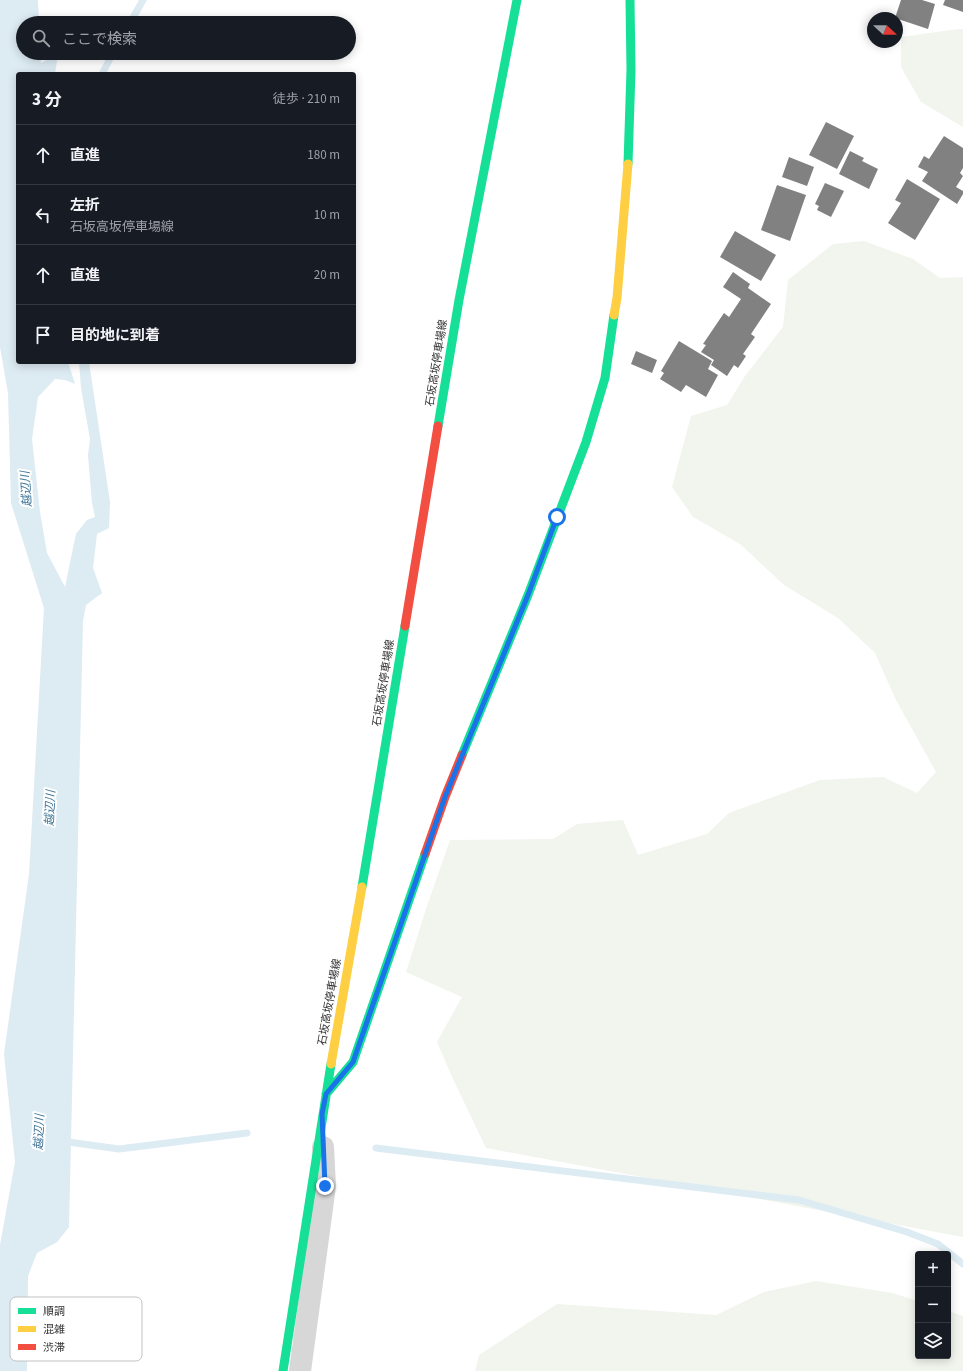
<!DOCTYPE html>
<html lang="ja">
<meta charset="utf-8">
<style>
:root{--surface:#171b24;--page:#242831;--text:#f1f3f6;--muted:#9ea1a6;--line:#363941}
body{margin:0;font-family:"Source Sans 3","Noto Sans JP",sans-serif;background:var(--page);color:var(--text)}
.controls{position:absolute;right:12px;bottom:12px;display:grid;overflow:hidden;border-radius:4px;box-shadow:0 2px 10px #0003}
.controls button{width:36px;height:36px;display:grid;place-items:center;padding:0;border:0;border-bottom:1px solid var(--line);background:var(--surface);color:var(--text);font:20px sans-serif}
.compass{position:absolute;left:867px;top:12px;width:36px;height:36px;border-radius:50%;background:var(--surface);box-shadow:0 2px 10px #0003;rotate:112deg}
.stop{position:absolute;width:12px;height:12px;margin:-9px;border:3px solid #1a73e8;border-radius:50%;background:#fff}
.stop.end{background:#1a73e8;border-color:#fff;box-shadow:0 1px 4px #0008}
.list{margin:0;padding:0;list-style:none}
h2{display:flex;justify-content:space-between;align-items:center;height:52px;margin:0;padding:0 16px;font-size:17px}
h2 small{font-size:13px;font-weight:400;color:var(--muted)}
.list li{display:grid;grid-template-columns:26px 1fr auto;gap:12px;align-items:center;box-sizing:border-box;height:60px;padding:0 16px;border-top:1px solid var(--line)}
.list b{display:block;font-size:15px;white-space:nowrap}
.list p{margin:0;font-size:13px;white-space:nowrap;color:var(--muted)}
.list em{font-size:13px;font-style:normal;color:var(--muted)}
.icon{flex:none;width:22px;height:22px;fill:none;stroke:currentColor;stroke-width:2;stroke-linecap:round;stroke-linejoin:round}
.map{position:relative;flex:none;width:963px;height:1371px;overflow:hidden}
.search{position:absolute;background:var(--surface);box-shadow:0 2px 10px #0003;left:16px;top:16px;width:340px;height:44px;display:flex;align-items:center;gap:10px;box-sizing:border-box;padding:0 14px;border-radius:22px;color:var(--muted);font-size:15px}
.panel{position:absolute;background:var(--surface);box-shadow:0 2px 10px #0003;left:16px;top:72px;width:340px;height:292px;border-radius:4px}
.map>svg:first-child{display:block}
.green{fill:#f1f5ed}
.water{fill:#ddebf3}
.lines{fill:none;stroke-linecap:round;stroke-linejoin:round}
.stream{stroke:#ddebf3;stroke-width:7}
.building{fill:#818181}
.street{stroke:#d7d7d7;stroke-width:22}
.fast{stroke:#16e098;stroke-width:9}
.slow{stroke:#ffcf43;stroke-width:9}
.jam{stroke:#f24e42;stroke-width:9}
.route{stroke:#1a73e8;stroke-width:5}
.labels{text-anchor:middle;stroke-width:4;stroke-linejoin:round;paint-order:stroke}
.street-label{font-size:11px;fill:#333;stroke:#fff}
.water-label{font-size:12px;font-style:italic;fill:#3f7597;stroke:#fff}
.key{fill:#fff;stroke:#c2c2c2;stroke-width:1}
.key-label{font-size:11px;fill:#333}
</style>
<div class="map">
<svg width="963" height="1371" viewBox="0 0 963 1371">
<rect width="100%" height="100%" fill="#fff"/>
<path class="green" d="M958 29H963V127L921 102 901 67V37Z
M864 241 913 259 940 278 963 277V1237L486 1148 453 1079 437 1042 462 997 406 972 426 909 450 840 553 839 577 824 623 820 638 855 707 834 729 813 820 780 883 777 917 793 936 772 896 700 875 653 838 618 784 585 740 544 693 517 672 487 691 416 727 405 745 376 783 327 788 280 833 244Z
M816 1281 892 1293 918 1301V1356H948V1311L963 1316V1371H475L479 1355 557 1304 716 1315 764 1292Z"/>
<path class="water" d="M0 0H38L39 23H23V53H40L41 63 58 54 55 74H18V362H68L75 384 65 380 55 379 38 397 32 439 40 512 47 553 65 587 76 534 87 520 95 517 92 503 88 455 90 439 81 388 79 362H89L110 502 109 528 97 534 93 568 102 593 86 605 83 621 69 1227 57 1242 37 1253 28 1276 27 1371H0V1245L15 1162 4 1054 29 874 44 608 11 503 8 393 0 347Z"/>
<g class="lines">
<path class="stream" d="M130 23 143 0
M102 74 113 53
M61 1141 119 1149 247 1133
M376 1148 799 1200 907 1232 938 1244 963 1264"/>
</g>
<path class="building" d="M901 0H922L935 4 928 29 895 18Z
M945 0H963V12L943 5Z
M826 122 854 136 837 169 809 155Z
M944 136 963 148V168L960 173 963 176 956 187 963 191V194L957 204 922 181 928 172 918 167 924 156 929 159Z
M850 151 864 158 862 161 878 169 869 189 839 174Z
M789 157 814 167 807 186 782 177Z
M907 179 940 199 915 240 888 223 901 203 895 200Z
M825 183 844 191 831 217 817 210 819 206 815 204Z
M777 185 806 195 790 241 761 230Z
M735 231 776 255 761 281 720 257Z
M733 272 750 284 748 288 771 304 751 334 755 337 743 354 746 356 738 368 734 365 727 376 711 365 714 360 701 352 706 345 703 344 724 313 729 317 741 299 723 287Z
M679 341 712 361 708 369 718 375 706 397 686 385 681 392 660 379 664 373 661 371Z
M636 351 657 360 652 373 631 364Z"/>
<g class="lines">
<path class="street" d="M300 1371 325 1186 323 1147"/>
<path class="fast" d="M628 164 631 70 630 0
M438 426 459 300 517 0
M462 755 528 595 586 442 605 378 614 315
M362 887 405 626
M326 1094 353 1062 425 854
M283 1371 331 1064"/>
<path class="slow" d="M614 315 617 298 628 164
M331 1064 362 887"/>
<path class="jam" d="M405 626 438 426
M425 854 445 797 462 755"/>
</g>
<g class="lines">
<path class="route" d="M325 1186 322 1114 326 1094 353 1062 445 797 528 595 557 517"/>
</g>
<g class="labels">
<g class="street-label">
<text transform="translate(436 363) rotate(-81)" y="4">石坂高坂停車場線</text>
<text transform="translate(383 683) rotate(-81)" y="4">石坂高坂停車場線</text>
<text transform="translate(329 1002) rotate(-80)" y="4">石坂高坂停車場線</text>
</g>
<g class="water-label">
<text transform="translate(26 489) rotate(-94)" y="4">越辺川</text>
<text transform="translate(50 808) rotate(-88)" y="4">越辺川</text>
<text transform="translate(39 1132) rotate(-88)" y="4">越辺川</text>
</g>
</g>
<rect x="10" y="1297" width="132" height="64" rx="6" class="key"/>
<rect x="18" y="1308" width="18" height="6" fill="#16e098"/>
<rect x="18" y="1326" width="18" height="6" fill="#ffcf43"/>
<rect x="18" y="1344" width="18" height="6" fill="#f24e42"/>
<g class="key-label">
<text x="43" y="1315">順調</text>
<text x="43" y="1333">混雑</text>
<text x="43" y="1351">渋滞</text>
</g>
</svg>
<div class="controls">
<button>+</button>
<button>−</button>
<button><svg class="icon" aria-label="layers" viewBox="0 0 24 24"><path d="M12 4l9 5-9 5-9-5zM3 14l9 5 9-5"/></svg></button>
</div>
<svg class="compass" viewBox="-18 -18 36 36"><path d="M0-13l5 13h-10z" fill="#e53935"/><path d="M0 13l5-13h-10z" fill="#9ea1a6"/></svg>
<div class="stop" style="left:557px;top:517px"></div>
<div class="stop end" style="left:325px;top:1186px"></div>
<div class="search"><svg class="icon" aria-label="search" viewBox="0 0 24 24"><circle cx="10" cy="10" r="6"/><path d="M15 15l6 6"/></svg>ここで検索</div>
<section class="panel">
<h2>3 分<small>徒歩 · 210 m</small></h2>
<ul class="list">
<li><svg class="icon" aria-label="ahead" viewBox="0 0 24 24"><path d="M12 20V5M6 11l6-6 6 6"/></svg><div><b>直進</b></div><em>180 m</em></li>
<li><svg class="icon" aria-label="left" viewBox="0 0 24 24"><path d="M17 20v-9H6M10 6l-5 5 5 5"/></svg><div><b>左折</b><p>石坂高坂停車場線</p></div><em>10 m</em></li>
<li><svg class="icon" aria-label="ahead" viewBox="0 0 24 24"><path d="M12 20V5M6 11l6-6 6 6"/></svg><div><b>直進</b></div><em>20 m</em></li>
<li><svg class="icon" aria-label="arrive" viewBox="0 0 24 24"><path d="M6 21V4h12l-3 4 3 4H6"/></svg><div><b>目的地に到着</b></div></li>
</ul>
</section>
</div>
